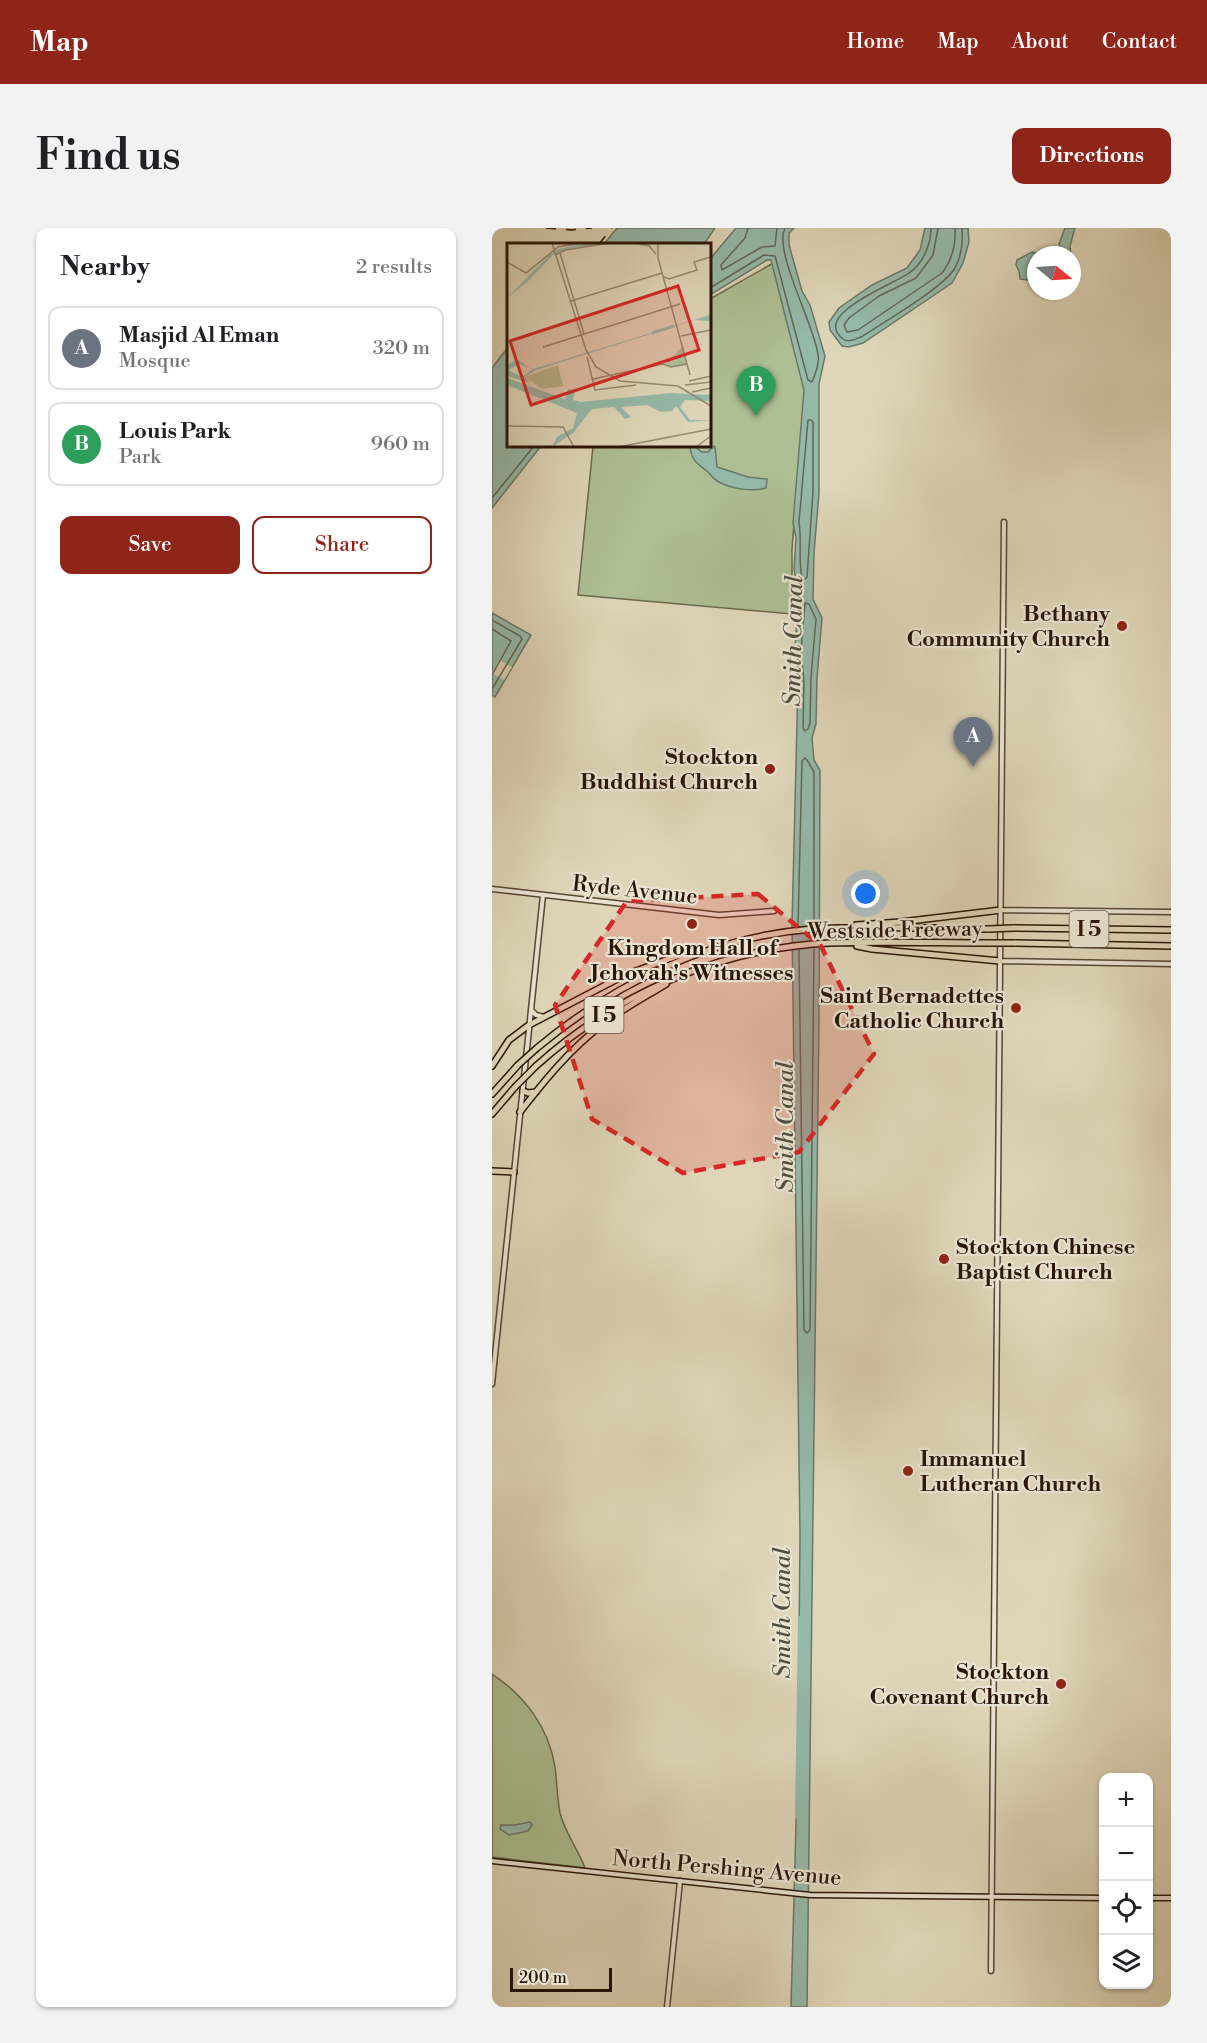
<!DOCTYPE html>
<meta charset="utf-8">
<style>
:root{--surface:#fff;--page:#f2f2f2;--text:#202124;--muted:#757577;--line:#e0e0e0;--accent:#8f2418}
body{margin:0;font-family:"Libre Bodoni",serif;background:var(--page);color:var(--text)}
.controls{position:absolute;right:18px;bottom:18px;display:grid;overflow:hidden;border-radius:12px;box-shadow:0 2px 4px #0004}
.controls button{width:54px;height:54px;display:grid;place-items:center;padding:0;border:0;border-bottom:2px solid var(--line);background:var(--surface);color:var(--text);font:30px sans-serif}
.compass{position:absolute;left:535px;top:18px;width:54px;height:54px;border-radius:50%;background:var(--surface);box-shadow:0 2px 4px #0004;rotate:108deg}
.scale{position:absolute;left:18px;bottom:15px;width:102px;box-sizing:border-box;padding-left:6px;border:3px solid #2a1506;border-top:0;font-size:16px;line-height:21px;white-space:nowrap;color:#2a1506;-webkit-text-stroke:4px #eae4d2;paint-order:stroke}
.you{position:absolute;left:374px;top:666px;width:21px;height:21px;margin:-15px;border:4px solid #fff;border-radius:50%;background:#1a73e8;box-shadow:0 0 0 9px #1a73e833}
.badge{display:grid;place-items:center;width:39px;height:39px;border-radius:50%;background:var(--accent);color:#fff;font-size:20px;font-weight:700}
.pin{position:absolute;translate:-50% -50px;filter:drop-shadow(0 2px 3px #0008)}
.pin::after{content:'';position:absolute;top:32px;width:21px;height:18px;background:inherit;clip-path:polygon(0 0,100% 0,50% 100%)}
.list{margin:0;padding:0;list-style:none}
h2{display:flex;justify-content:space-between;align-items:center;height:78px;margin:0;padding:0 24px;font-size:26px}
h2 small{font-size:20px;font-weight:400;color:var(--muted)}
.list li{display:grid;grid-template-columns:39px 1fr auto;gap:18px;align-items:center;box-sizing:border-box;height:84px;margin:0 12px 12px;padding:0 12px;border:2px solid var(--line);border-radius:12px}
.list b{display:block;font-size:22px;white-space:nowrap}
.list p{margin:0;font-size:20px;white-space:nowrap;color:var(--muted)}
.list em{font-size:20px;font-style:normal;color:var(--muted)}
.actions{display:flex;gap:12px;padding:18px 24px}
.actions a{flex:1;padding:14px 0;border:2px solid var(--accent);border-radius:12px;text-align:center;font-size:21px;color:var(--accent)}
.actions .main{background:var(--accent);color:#fff}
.icon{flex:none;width:33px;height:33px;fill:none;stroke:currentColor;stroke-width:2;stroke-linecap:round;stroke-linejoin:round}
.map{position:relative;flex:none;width:679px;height:1779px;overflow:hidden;border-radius:12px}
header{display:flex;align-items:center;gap:36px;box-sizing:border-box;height:84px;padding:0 30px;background:var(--accent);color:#fff}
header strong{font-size:28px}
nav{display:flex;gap:33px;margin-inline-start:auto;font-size:21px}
.intro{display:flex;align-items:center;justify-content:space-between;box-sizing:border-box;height:144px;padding:0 36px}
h1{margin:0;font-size:42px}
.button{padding:15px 27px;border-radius:12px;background:var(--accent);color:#fff;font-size:21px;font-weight:700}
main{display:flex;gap:36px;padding:0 36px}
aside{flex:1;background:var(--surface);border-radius:12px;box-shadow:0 2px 4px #0004}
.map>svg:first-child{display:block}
.green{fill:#adbf93;stroke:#6c6a4c;stroke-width:1.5}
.water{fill:#95baaa;stroke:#6a7868;stroke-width:1.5}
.pier{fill:#dfd6b9}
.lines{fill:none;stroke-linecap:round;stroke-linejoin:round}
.shore{stroke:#606858;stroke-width:1.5}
.canal{stroke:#95baaa;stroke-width:4}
.tertiary-casing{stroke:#574533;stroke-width:7}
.secondary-casing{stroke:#2a1506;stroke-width:7}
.motorway-casing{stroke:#2a1506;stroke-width:8}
.tertiary{stroke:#eae4d2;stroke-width:4}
.secondary{stroke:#eae4d2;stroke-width:4}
.motorway{stroke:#dfd6b9;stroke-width:5}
.rail{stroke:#2a1506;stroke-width:1.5;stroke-dasharray:10 10;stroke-linecap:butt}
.motorway-bridge-casing{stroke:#2a1506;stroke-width:8;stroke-linecap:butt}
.motorway-bridge{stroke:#dfd6b9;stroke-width:5}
.marked{fill:#d62828;fill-opacity:0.2;stroke:#d62828;stroke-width:4.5;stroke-dasharray:12 8;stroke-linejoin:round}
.poi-dot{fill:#8f2418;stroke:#eae4d2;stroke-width:2}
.labels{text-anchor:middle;stroke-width:4.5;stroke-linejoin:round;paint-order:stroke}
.shield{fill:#eae4d2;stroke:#645343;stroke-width:1.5}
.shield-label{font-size:21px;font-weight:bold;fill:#2a1506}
.poi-label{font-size:22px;font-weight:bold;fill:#2a1506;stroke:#eae4d2;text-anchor:end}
.street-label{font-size:22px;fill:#2a1506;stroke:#eae4d2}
.water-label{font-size:24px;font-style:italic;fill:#4f4f3f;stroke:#eae4d2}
.inset-river{fill:none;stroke:#95baaa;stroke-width:3}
.inset-road{fill:none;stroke:#978971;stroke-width:1.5}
.view{fill:#d62828;fill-opacity:0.15;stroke:#d62828;stroke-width:3}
.inset-edge{fill:none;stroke:#2a1506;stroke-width:3}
</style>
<header>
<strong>Map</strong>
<nav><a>Home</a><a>Map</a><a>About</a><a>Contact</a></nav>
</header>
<div class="intro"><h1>Find us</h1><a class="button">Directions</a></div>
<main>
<aside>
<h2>Nearby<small>2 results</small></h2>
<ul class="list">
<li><span class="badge" style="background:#6b7280">A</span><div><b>Masjid Al Eman</b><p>Mosque</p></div><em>320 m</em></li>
<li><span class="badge" style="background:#2e9e5b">B</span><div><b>Louis Park</b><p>Park</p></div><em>960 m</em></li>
</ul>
<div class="actions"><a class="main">Save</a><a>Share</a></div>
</aside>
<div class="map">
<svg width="679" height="1779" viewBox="0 0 679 1779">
<rect width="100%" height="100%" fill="#dfd6b9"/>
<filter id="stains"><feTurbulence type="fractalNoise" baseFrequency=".00333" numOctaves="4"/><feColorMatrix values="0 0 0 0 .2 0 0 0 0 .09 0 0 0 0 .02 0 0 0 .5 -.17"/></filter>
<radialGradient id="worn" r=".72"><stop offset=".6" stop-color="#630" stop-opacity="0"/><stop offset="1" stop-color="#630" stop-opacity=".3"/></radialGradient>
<path class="green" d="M283 34 313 159 300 321V386L86 367 101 218H218V71Z
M0 1446C33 1468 57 1500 63 1539 65 1554 65 1570 68 1585 73 1605 86 1621 93 1640L0 1629Z"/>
<path class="water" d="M125 0H223L212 16H112Z
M244 0H302L297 5V17L310 63 318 77 333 128 327 156V265L322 325 321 371 330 390 325 450 324 496 320 510 322 532 328 542 327 792 315 1779H299L306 1524 308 1307 300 697 306 454 303 424 306 363 302 341 304 310 301 295 312 162 279 32H275L218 67V31Z
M433 0H476L477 14 471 35 460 55 371 115 357 119 350 118 338 102 337 94 347 80 380 57 415 40 428 22Z
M573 0H583L578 18 579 27H572L567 16Z
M540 24 550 27H544V50L536 52 528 51 527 43 524 37 525 32Z
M16 119V218H49L0 280V140Z
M198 218H202L210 224H216L222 218 223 219 225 239 256 249 275 251 274 260C261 264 239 261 227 254 222 252 220 248 216 244 206 236 199 233 198 218Z
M0 385 39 407 3 469 0 467Z
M38 1594 40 1597 36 1603 17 1607 8 1601 9 1597H23Z"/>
<path class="pier" d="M7 432 20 439 12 452 0 445Z"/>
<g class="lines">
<path class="shore" d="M256 0 253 10 229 37 230 42 270 19 283 18 285 0
M439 0C439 16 431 36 417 45 405 55 318 86 351 111 357 115 363 111 369 109 391 95 451 60 463 40 469 29 471 13 470 0
M446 0 441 27 424 50 387 68 357 90 352 97 355 104 366 102 450 45C460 32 464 16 463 0
M218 60 272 27 283 28 316 152 320 154C323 147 328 135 326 127 323 98 281 23 293 0
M316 192H319L321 194V264L315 349 312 352 310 350C306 332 310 313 307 294Z
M0 270 42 218
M313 375 317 376 324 391 319 449 318 495 316 501 313 503 311 500 312 454 309 423Z
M0 392 28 408 30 411 0 461
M0 401 19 413 0 447
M306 699 310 533 313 530 315 532 322 544V697
M307 722 312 1102 315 1105 318 1102 322 721"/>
<path class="canal" d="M305 1589 308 1390"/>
<defs>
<path id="tertiary" d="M0 661 227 687 282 683
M509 682 679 684
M508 733 679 736
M39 782 44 787 52 789
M0 1156 51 667
M499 1743 512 294
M175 1779 188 1653"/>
<path id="secondary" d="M0 1633 318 1667 612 1670
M656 1670H679"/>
<path id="motorway" d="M364 697 409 694 509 682
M521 700 679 702
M523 715 679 718
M365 718 380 721 508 733
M45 820C123 755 217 709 320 701 379 697 438 701 497 701
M0 838 17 812 37 797 133 747 185 728 201 725
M44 838C125 765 229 720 338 715 391 713 445 715 498 715
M31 863 36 865 44 864
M0 866 26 837
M28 884C53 852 78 821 111 796 130 781 153 769 174 756
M0 886 23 859
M0 943 22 944"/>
</defs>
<use href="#tertiary" class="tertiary-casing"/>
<use href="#secondary" class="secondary-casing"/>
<use href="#motorway" class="motorway-casing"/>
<use href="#tertiary" class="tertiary"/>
<use href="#secondary" class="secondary"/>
<use href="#motorway" class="motorway"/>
<path class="rail" d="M54 0 80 2 100 0
M107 16 120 0"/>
<defs>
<path id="motorway-bridge" d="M497 701 521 700
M498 715H523
M26 837 45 820
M23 859 44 838"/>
</defs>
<use href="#motorway-bridge" class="motorway-bridge-casing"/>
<use href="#motorway-bridge" class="motorway-bridge"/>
</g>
<path class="marked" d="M266 666 329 718 382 826 307 924 191 945 100 891 63 777 135 673Z"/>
<g class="poi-dot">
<circle cx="630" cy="398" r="6"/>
<circle cx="278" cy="541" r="6"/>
<circle cx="200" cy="696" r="6"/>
<circle cx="524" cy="780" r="6"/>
<circle cx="452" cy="1031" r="6"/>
<circle cx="416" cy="1243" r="6"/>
<circle cx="569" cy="1456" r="6"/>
</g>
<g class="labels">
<g class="shield">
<rect x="577.5" y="683" width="39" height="36" rx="4.5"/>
<rect x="92.5" y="769" width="39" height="36" rx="4.5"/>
</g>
<g class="shield-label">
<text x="597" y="708">I 5</text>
<text x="112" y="794">I 5</text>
</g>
<g class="poi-label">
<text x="618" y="393">Bethany<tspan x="618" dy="25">Community Church</tspan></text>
<text x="266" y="536">Stockton<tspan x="266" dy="25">Buddhist Church</tspan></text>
<text x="200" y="727" text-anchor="middle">Kingdom Hall of<tspan x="200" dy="25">Jehovah's Witnesses</tspan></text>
<text x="512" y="775">Saint Bernadettes<tspan x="512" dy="25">Catholic Church</tspan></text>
<text x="464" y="1026" text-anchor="start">Stockton Chinese<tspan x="464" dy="25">Baptist Church</tspan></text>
<text x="428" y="1238" text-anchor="start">Immanuel<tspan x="428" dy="25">Lutheran Church</tspan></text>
<text x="557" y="1451">Stockton<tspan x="557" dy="25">Covenant Church</tspan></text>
</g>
<g class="street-label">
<text transform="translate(143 661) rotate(6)" y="8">Ryde Avenue</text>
<text transform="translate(403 701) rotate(-1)" y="8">Westside Freeway</text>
<text transform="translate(235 1639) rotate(5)" y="8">North Pershing Avenue</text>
</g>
<g class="water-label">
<text transform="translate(301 413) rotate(-89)" y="8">Smith Canal</text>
<text transform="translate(293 899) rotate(-90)" y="8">Smith Canal</text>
<text transform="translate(290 1385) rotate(-90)" y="8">Smith Canal</text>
</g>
</g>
<g transform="translate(15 15)">
<rect width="204" height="204" fill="#dfd6b9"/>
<path d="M176 103 180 121 164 124 158 121ZM51 122 56 143 35 146 18 134Z" fill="#adbf93"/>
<path d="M78 0H100L57 6 46 12 21 38 0 55 42 12 52 6ZM203 72 204 78 188 77 29 127 18 134 23 140 0 133V122L10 116 24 126 13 121 1 127 15 134 26 126ZM0 135 58 156 61 146 68 147 66 157 74 159 164 150 204 152V158L178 157 173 164 183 177H204L181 179 169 163 165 168 154 169 140 162 114 164 124 174 118 176 107 164 85 166 66 190 45 204 50 194 66 185 70 170 0 142Z" fill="#95baaa"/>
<path class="inset-river" d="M145 90 167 83"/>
<path class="inset-road" d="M45 0 79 107 89 124 113 138 171 143 204 163M128 0 142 3 149 11M151 0V15L183 132M53 10 77 91M48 12 58 7 103 0M0 19 19 30 51 4 74 0M157 34 162 36 190 27 187 19 204 14M64 58 155 30M174 93 204 87M36 104 173 61M80 114 88 147 129 142M86 136 156 121 164 124 180 121M182 138 204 133M178 142 204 139M185 149 204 145M0 183 56 184 67 204M111 204 204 186M189 204 204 193"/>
<path class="view" d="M171 43 192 107 24 162 3 98Z"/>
<rect width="204" height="204" class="inset-edge"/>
</g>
<rect width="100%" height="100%" filter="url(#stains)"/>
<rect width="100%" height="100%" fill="url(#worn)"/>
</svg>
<div class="controls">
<button>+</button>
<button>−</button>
<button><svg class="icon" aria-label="locate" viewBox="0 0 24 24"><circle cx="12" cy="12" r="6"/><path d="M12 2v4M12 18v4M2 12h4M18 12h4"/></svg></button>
<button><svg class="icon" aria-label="layers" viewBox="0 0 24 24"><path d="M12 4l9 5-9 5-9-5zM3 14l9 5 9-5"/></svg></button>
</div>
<svg class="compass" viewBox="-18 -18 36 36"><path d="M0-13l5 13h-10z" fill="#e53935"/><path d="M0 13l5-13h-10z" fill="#757577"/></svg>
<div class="scale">200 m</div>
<div class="you"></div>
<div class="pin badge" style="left:481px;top:539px;background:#6b7280">A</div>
<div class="pin badge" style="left:264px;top:188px;background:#2e9e5b">B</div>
</div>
</main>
